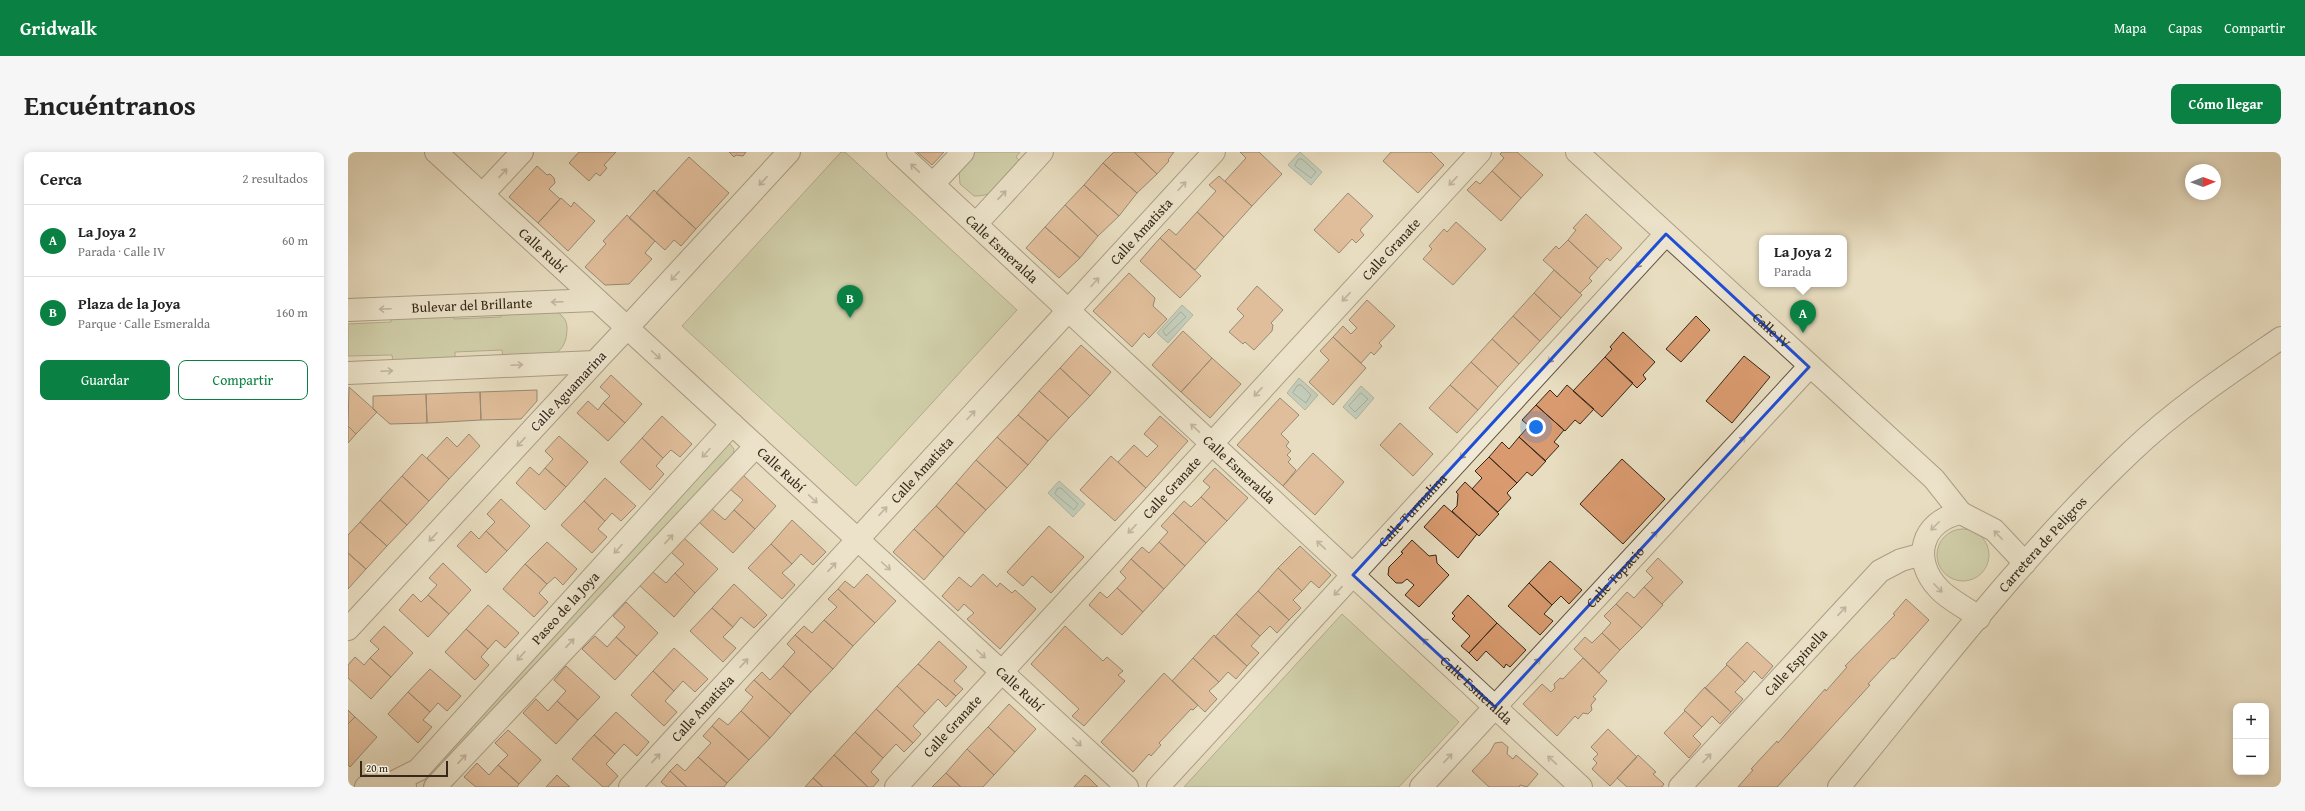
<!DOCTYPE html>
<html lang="es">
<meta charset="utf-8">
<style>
:root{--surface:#fff;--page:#f6f6f6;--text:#222;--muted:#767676;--line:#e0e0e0;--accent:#0b8043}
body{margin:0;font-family:"Gentium Book Plus",serif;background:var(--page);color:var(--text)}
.controls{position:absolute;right:12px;bottom:12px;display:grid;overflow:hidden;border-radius:8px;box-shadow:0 2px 10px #0003}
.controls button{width:36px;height:36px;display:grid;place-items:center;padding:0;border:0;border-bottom:1px solid var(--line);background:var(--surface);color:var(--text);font:20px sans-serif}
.compass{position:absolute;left:1837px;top:12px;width:36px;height:36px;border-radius:50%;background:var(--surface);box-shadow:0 2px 10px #0003;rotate:89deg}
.scale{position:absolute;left:12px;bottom:10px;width:88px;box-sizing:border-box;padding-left:4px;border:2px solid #352819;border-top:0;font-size:11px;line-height:14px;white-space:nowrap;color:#352819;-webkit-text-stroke:3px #f0e9d6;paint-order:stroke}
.you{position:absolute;left:1188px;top:275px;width:14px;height:14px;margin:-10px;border:3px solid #fff;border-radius:50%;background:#1a73e8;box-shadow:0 0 0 6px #1a73e833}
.badge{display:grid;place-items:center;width:26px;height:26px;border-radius:50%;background:var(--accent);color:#fff;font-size:13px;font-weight:700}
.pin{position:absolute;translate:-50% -33px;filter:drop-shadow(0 1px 2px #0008)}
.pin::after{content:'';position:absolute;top:21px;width:14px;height:12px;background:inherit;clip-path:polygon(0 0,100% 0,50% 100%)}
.popup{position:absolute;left:1411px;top:83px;width:88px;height:52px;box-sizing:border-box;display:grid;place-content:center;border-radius:8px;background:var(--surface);filter:drop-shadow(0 1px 3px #0005);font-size:13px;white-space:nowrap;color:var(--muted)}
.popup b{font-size:15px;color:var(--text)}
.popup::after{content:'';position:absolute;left:50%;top:100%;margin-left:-8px;border:8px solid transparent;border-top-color:var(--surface)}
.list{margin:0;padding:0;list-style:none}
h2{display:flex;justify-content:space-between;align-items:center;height:52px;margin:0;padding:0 16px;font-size:17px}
h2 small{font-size:13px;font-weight:400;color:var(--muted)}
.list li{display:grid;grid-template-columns:26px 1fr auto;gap:12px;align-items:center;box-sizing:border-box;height:72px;padding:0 16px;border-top:1px solid var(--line)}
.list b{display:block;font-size:15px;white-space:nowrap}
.list p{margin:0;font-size:13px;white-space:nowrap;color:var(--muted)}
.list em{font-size:13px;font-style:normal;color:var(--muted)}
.actions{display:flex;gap:8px;padding:12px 16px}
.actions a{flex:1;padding:9px 0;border:1px solid var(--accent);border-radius:8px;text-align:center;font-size:14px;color:var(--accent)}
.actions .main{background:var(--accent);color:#fff}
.map{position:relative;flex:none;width:1933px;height:635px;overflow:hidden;border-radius:8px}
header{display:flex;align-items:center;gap:24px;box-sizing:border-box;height:56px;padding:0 20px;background:var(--accent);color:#fff}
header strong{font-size:19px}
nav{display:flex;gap:22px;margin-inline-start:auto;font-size:14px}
.intro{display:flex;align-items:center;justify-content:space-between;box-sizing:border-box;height:96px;padding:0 24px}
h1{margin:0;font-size:28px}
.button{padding:10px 18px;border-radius:8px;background:var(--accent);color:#fff;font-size:14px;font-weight:700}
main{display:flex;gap:24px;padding:0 24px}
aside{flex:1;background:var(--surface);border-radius:8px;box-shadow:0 2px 10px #0003}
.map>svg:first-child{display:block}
.green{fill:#b6c192;stroke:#767456}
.water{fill:#97bbb4;stroke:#708076}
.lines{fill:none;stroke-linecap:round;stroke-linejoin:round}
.shore{stroke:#667266;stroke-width:1}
.building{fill:#d99a6f;stroke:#352819}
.minor-casing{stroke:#625543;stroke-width:24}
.tertiary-casing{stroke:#625543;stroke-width:24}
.minor{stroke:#f0e9d6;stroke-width:22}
.tertiary{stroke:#f0e9d6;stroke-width:22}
.oneway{stroke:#928878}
.marked{fill:none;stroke:#1d4ed8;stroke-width:3;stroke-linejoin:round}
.labels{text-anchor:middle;stroke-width:3;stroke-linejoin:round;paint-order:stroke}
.street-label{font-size:14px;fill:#352819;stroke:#f0e9d6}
</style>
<header>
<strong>Gridwalk</strong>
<nav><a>Mapa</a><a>Capas</a><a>Compartir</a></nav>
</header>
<div class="intro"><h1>Encuéntranos</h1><a class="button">Cómo llegar</a></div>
<main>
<aside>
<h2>Cerca<small>2 resultados</small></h2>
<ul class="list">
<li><span class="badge">A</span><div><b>La Joya 2</b><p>Parada · Calle IV</p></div><em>60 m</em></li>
<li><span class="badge">B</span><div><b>Plaza de la Joya</b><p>Parque · Calle Esmeralda</p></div><em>160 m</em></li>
</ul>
<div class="actions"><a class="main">Guardar</a><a>Compartir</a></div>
</aside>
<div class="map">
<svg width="1933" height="635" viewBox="0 0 1933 635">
<rect width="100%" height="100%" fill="#e8ddc0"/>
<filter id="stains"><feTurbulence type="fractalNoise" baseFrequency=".005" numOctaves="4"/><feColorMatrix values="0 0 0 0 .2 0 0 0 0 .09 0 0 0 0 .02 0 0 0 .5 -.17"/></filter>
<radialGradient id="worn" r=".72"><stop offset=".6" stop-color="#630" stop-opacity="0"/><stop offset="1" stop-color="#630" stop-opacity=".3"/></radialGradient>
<path class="green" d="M493 0H497L669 158 508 334 334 174Z
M623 0H672L668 5 674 11C660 27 649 45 626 44L612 32 611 19Z
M201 156C211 160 220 166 219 178 218 214 181 206 155 207L154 198 107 200V209L45 211 44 203 0 204V172L43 170V162L105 159 106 167 153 165V157Z
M382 292 386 297 385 304 82 625 79 620 375 294Z
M1589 403a26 26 0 1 1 52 0a26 26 0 1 1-52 0Z
M994 462 1111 570 1051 635H836Z"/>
<path class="water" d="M952 0 974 20 963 33 940 13Z
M834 153 845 163 820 191 809 181Z
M951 226 970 243 957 258 939 241Z
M1013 234 1026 246 1008 267 995 255Z
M711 329 737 352 725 365 700 341Z"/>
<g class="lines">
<path class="shore" d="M951 7H954L968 20 963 26 947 14Z
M833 160 838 165 818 184 815 179Z
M950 233H953L963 243 958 251 945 241Z
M1013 241 1020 247 1007 260 1001 254Z
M710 336H713L730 352 726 358 707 342Z"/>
</g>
<path class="building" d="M231 0H268L256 13 259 16 252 24 248 21 241 29 221 11Z
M381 0H398L395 4 388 3 386 5Z
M569 0H596L584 13Z
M766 0H786L809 22 789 41 755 11Z
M786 0H826L820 8 821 9 809 22Z
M892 0H911L934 22 904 54 877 29 898 6Z
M1043 0H1083L1096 13 1070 41 1035 9Z
M1154 0H1169L1195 23 1173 46 1144 19 1156 6 1152 2Z
M341 5 381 41 348 77 308 41Z
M755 11 789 41 771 64 736 33Z
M189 14 199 23 202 22 206 26 207 31 201 37 212 47 190 71 161 45Z
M1144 19 1173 46 1153 69 1119 38 1128 29 1132 32Z
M871 24 904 54 876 85 849 60 868 39 861 33Z
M736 33 771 64 750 84 717 53Z
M306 38 348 77 333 94 326 88 317 98 281 66Z
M1000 41 1025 64 1012 78 1016 83 1008 91 1004 87 991 101 966 78Z
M213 46 223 55 226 50 247 69 220 99 190 71Z
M717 53 750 84 732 106 697 75Z
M849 60 876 85 847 118 812 86 821 77 828 83Z
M1238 62 1274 96 1262 109 1259 106 1250 116 1220 88 1228 78 1225 76Z
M279 63 307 89 297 101 304 107 281 132 257 133 237 115 258 92 255 89Z
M1108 70 1138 97 1105 133 1075 107 1084 97 1081 94 1096 77 1099 80Z
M697 75 732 106 711 126 678 96Z
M812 86 853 124 832 146 792 109Z
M1220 88 1250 116 1241 126 1244 129 1232 141 1195 108 1208 94 1211 97Z
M1206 118 1234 143 1213 166 1186 141Z
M781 121 807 146 805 154 819 167 801 186 796 181 784 195 745 159Z
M909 134 935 158 923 171 925 173 924 179 906 198 897 190 895 192 881 180 896 164 889 157Z
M1186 141 1213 166 1192 189 1165 164Z
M1019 148 1047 174 1031 191 1034 194 1026 203 1023 200 1013 211 985 185 995 174 1003 182 1009 176 1001 168Z
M1165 164 1192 189 1171 212 1144 187Z
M1348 164 1362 178 1333 210 1318 197Z
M835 179 864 206 833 240 804 213Z
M1275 180 1307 210 1295 223 1298 227 1289 236 1257 205 1264 197 1262 195Z
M985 185 1018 216 985 253 961 230 981 208 972 199Z
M1144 187 1171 212 1150 235 1123 210Z
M733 193 763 220 742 244 712 216Z
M1396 204 1422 225 1384 271 1358 249Z
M1257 205 1285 231 1254 265 1225 239Z
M864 206 893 232 862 266 833 240Z
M1123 210 1150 235 1130 258 1102 233Z
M712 216 742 244 721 266 691 239Z
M263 223 294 252 277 271 255 251 262 244 252 235Z
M1102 233 1130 258 1109 281 1081 256Z
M1219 233 1246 257 1232 272 1227 268 1217 279 1188 253 1202 238 1209 245Z
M1 235 29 260 8 282 0 274Z
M189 238V249L173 267 133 268 132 240Z
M691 239 721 266 700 289 670 263Z
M132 240 133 268 79 271 78 242Z
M78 242 79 271 42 272 25 257V244Z
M932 246 951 263 933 282 941 290 938 294 943 299 939 303 943 307 940 310 948 318 935 334 889 293Z
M240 249 250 258 255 251 277 271 260 289 229 261Z
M1188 253 1216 278 1206 290 1211 294 1197 309 1171 285 1181 274 1174 268Z
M670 263 700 289 680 313 649 285Z
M314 264 344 292 332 305 323 298 315 306 294 286Z
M812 264 840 289 798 336 770 310 786 293 799 305 810 294 796 282Z
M1052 271 1085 302 1065 324 1032 293Z
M0 274 8 282 0 291Z
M121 282 132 294 101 327 79 306 99 285 109 295Z
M211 284 240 310 218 335 197 316 205 307 197 299Z
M649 285 680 313 659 336 628 308Z
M1171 285 1198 309 1184 324 1179 320 1169 331 1141 305 1154 290 1161 297Z
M294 286 315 306 308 314 316 322 302 338 272 310Z
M965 301 996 330 967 363 935 334Z
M74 302 101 327 81 349 54 324Z
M763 304 798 336 767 369 732 338Z
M1141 305 1169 331 1159 341 1163 346 1150 360 1124 337 1134 326 1127 319Z
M1274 307 1317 347 1275 392 1232 352Z
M628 308 659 336 638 358 608 331Z
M182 315 191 323 197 316 218 335 197 358 168 331Z
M867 316 900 346 879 369 853 345 862 335 855 329Z
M395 323 428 354 407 377 386 358 395 348 382 337Z
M54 324 81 349 59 373 32 348Z
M257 326 288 354 273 369 264 361 257 369 236 349Z
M1117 330 1151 362 1131 384 1104 359 1109 354 1110 342 1108 340Z
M608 331 638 358 617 381 588 354Z
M853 345 879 369 858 391 825 361 836 349 843 355Z
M153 347 182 374 159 399 138 379 147 370 139 362Z
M32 348 59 373 39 394 12 370Z
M236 349 257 369 250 377 259 385 244 401 213 373Z
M1096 353 1129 382 1110 406 1076 375Z
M588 354 617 381 596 405 566 377Z
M364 357 377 368 386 358 407 377 385 401 351 370Z
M825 361 858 391 837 414 811 390 820 380 813 374Z
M444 368 478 400 465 413 453 402 444 412 423 392Z
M12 370 39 394 18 417 0 401V383Z
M701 374 736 405 703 441 684 424 675 434 659 420Z
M566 377 596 405 576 428 545 400Z
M123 379 131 387 138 379 159 399 138 421 109 394Z
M336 386 370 417 347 441 327 421 336 412 323 400Z
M1064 388 1081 404 1088 403 1089 411 1101 423 1071 455 1057 443 1066 433 1059 427 1054 431H1048L1040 423 1041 415 1055 401 1053 400Z
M199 390 229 417 215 433 207 425 199 432 177 412Z
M811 390 837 414 816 437 783 407 794 395 801 401Z
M423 392 444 412 434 421 447 433 434 447 400 416Z
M952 394 983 423 971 436 963 429 954 439 930 416Z
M0 401 18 417 0 437Z
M1310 406 1335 430 1314 452 1296 435 1305 426 1298 419Z
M783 407 816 437 795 460 769 436 778 426 772 420Z
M1202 409 1234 438 1221 452 1213 444 1204 453 1181 431Z
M95 411 123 438 101 462 80 443 89 433 81 426Z
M177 412 199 432 191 441 200 450 186 465 155 437Z
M930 416 954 439 945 448 953 456 941 468 910 439Z
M305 420 318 431 327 421 347 441 326 465 292 434Z
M519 422 548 449 527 471 490 437 497 429 506 436Z
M635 422 649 435 652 431 664 441 667 438 688 457 652 497 619 467 626 461 616 452 610 459 594 444 611 425 623 435Z
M1181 431 1204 453 1196 462 1205 469 1192 483 1160 454Z
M386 432 419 463 406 476 393 465 385 475 364 456Z
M1296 435 1315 453 1294 476 1268 452 1279 440 1286 446Z
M769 436 795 460 774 483 741 453 752 440 759 446Z
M490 437 527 471 505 494 476 468 489 455 480 447Z
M910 439 941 468 929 481 922 474 912 484 888 462Z
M65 442 73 450 80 443 101 462 80 485 51 458Z
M1120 443 1149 471 1121 501 1113 494 1122 484 1104 467 1107 464 1104 461Z
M1558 447 1581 468 1546 507 1544 506 1520 532 1522 533 1429 635H1390L1405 618 1403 617 1429 589 1430 591 1477 537 1478 539 1499 515 1497 514 1547 463 1545 462Z
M278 450 310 481 289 504 268 485 277 475 265 464Z
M1268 452 1294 476 1272 498 1254 481 1263 471 1256 464Z
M140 453 171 481 157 496 148 488 140 497 118 477Z
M364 456 385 475 375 485 388 496 375 510 342 479Z
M888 462 912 484 903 494 911 501 899 514 867 485Z
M476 468 505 494 485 517 447 483 456 474 464 481Z
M1149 471 1178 498 1162 515 1158 512 1156 516 1138 499 1129 509 1121 501Z
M36 474 65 501 43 525 22 506 31 497 22 489Z
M717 474 755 509 759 505 775 519 770 523 777 529 736 574 724 564 731 557 683 512Z
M118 477 140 497 133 505 141 513 127 528 97 500Z
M1254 481 1272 498 1251 521 1226 497 1237 485 1244 491Z
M447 483 485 517 463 540 435 514 447 500 439 492Z
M866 483 899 514 888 527 880 520 871 530 845 506Z
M247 484 259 495 268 485 289 504 267 528 234 497Z
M591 489 619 515 606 529 615 537 608 544 570 512Z
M1399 490 1425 514 1414 527 1406 519 1397 530 1378 512Z
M326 496 360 527 347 540 335 529 326 539 305 519Z
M7 505 16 513 22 506 43 525 23 547 0 526V513Z
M845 506 871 530 861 539 869 547 857 560 824 529Z
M1235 506 1259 529 1245 545 1248 547 1243 553 1244 558 1240 562 1235 561 1230 567 1227 564 1209 584 1175 552 1194 532 1203 540 1207 536 1206 532 1212 526 1215 527Z
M570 512 608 544 598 555 590 547 577 561 549 534Z
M1379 513 1397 530 1387 540 1395 547 1383 560 1357 536Z
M218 514 252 545 230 568 209 549 218 539 206 528Z
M435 514 463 540 443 562 406 528 414 520 422 528Z
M82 517 113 544 99 559 90 551 82 560 60 540Z
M305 519 326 539 317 549 329 560 316 574 283 543Z
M816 521 850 553 845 558 843 557 811 591 813 593 803 604 801 602 785 620 753 590Z
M406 528 443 562 422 586 393 559 405 545 397 538Z
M549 534 577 561 565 574 573 582 565 591 528 557Z
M1357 535 1383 560 1372 572 1364 564 1354 575 1336 558Z
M60 540 82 560 75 568 84 575 70 591 40 562Z
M188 547 200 559 209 549 230 568 208 592 175 561Z
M661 552 688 577 667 600 640 575Z
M528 557 565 591 556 600 548 592 535 606 507 580Z
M0 558 7 565 0 572Z
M393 559 422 586 401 608 364 574 371 566 380 573Z
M1337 559 1354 575 1345 584 1353 592 1341 606 1316 581Z
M268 560 301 590 289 604 276 592 267 602 246 583Z
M7 565 29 585 2 615 0 613V572Z
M364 574 401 608 379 631 350 605 363 591 355 584Z
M640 575 667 600 646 623 619 597Z
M1260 577 1289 605 1262 634 1244 617 1249 611 1245 607 1250 602 1243 595Z
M160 578 193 608 171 632 150 613 160 603 147 591Z
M507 580 535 606 523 620 531 628 525 635H520L486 603Z
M246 583 267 602 258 612 270 624 260 635H255L224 607Z
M1154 590 1160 595 1159 602 1165 607 1168 603 1190 622 1179 635 1172 633 1171 635H1141L1124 619 1142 600 1147 591Z
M619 597 646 623 635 635H613L598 621Z
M486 603 502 618 520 635H475L465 626Z
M1290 603 1308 620 1305 622 1316 632 1314 635H1279L1269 626Z
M350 605 379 631 376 635H339L322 619 329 612 337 619Z
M129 611 141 623 150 613 171 632 169 635H128L116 625Z
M322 619 330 627 339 635H319L313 630Z
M598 621 601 624 613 635H584Z
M209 623 214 628 222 635H198Z
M737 623 741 626 750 635H726Z
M465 626 475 635H457Z"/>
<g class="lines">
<defs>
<g id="minor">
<path d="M135 42 174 0"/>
<path d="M279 176 441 0"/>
<path d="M0 477 247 210"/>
<path id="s1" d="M282 635 866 0"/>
<path id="s2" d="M548 635 1132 0"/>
<path id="s3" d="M810 635 1318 82"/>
<path id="s4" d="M1073 635 1461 215"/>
</g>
<g id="tertiary">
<path id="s5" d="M88 0 779 635"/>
<path id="s6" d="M550 0 1233 635"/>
<path id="s7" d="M1229 0 1586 327 1613 361"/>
<path d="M585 32 615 0"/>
<path d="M628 72 694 0"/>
<path id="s8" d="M0 158 248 148"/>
<path d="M0 221 247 210 279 176"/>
<path d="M1631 466C1619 456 1601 448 1591 437 1563 408 1573 369 1613 361L1646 378 1677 411"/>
<path id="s9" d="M44 631 70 618 384 272"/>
<path d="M18 635C31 628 43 630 57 635"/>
<path d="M87 635 408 294"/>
<path id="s10" d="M1332 635 1532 419 1553 408 1575 402"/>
<path id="s11" d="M1491 635C1585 521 1676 401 1784 299 1829 256 1882 221 1933 186"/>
</g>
</defs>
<use href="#minor" class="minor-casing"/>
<use href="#tertiary" class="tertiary-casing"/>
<use href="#minor" class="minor"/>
<use href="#tertiary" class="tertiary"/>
</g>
<defs><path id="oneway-shaft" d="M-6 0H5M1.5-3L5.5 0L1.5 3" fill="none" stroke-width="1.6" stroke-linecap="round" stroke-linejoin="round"/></defs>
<g class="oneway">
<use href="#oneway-shaft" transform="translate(567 16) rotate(-137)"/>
<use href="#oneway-shaft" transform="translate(155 21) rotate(-47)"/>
<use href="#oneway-shaft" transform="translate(415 29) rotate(133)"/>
<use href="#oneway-shaft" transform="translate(1105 29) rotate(133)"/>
<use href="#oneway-shaft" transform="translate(834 34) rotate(-48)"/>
<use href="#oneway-shaft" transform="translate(654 43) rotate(-47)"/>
<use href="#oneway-shaft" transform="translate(1292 111) rotate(133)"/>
<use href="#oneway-shaft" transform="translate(327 124) rotate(133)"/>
<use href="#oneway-shaft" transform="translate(747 130) rotate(-48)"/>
<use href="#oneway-shaft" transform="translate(998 145) rotate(133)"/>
<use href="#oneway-shaft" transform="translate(209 150) rotate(178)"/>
<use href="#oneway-shaft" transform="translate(37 157) rotate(178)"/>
<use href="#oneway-shaft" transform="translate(308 203) rotate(43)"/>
<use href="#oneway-shaft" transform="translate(1204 206) rotate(133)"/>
<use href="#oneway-shaft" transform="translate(169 213) rotate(-3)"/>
<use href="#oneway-shaft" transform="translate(39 219) rotate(-3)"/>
<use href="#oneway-shaft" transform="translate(910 240) rotate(133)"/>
<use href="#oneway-shaft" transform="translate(623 263) rotate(-48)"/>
<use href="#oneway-shaft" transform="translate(847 276) rotate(-137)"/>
<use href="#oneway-shaft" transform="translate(1393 289) rotate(-47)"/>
<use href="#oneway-shaft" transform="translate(173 290) rotate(133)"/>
<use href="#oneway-shaft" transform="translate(358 301) rotate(132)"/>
<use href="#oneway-shaft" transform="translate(1116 302) rotate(133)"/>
<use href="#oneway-shaft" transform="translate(465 347) rotate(43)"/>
<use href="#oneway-shaft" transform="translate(535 359) rotate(-47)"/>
<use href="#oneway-shaft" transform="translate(1587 374) rotate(135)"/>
<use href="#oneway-shaft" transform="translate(784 377) rotate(133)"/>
<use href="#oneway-shaft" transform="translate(1650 383) rotate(-134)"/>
<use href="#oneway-shaft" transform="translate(1305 384) rotate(-47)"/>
<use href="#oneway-shaft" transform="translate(85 385) rotate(133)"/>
<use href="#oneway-shaft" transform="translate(321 387) rotate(-47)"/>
<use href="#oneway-shaft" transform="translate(973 393) rotate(-137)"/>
<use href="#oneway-shaft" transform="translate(270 397) rotate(132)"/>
<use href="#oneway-shaft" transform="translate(538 414) rotate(42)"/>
<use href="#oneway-shaft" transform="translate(484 415) rotate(-47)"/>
<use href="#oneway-shaft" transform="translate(1590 436) rotate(45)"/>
<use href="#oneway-shaft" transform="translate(990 439) rotate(133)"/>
<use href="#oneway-shaft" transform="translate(1494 459) rotate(-47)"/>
<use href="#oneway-shaft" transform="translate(222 491) rotate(-47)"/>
<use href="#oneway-shaft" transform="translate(1079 491) rotate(-137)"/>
<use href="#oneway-shaft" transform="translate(633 502) rotate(42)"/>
<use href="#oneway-shaft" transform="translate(173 504) rotate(132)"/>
<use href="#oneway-shaft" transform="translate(396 511) rotate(-47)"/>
<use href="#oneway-shaft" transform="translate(1188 511) rotate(-47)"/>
<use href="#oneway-shaft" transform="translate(729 590) rotate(43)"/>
<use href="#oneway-shaft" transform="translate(308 606) rotate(-47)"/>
<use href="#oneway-shaft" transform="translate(1100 606) rotate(-47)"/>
<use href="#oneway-shaft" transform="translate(1359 606) rotate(-47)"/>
<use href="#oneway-shaft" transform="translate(114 607) rotate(-47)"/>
<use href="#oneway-shaft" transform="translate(1204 608) rotate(-137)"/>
</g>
<path d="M0 0H1933V635H0ZM1318 82 1461 215 1147 555 1005 423Z" fill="#e8ddc0" fill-opacity=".55" fill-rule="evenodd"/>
<path class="marked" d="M1318 82 1461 215 1147 555 1005 423Z"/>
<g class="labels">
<g class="street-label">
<text dy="5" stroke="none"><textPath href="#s1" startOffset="755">Calle Amatista</textPath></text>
<text dy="5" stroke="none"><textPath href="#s6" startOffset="142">Calle Esmeralda</textPath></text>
<text dy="5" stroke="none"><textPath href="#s2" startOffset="731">Calle Granate</textPath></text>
<text dy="5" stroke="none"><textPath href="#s5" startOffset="145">Calle Rubí</textPath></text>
<text dy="5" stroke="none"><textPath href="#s8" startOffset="124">Bulevar del Brillante</textPath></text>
<text dy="5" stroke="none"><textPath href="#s7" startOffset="264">Calle IV</textPath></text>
<text transform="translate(220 239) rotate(-47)" y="5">Calle Aguamarina</text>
<text dy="5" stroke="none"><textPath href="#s1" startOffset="431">Calle Amatista</textPath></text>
<text dy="5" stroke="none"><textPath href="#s5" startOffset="469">Calle Rubí</textPath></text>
<text dy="5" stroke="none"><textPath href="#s6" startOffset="466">Calle Esmeralda</textPath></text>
<text dy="5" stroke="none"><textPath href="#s2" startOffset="407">Calle Granate</textPath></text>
<text dy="5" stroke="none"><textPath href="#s3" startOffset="376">Calle Turmalina</textPath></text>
<text dy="5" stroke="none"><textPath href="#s11" startOffset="317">Carretera de Peligros</textPath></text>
<text dy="5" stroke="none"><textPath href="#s4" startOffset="286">Calle Topacio</textPath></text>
<text dy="5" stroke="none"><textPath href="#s9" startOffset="248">Paseo de la Joya</textPath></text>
<text dy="5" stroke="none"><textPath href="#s10" startOffset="170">Calle Espinella</textPath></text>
<text dy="5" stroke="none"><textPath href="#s5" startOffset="793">Calle Rubí</textPath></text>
<text dy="5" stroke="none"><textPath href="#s6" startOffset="790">Calle Esmeralda</textPath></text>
<text dy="5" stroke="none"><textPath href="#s1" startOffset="107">Calle Amatista</textPath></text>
<text dy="5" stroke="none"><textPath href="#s2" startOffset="83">Calle Granate</textPath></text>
</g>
</g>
<rect width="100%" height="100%" filter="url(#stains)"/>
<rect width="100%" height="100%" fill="url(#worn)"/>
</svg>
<div class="controls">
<button>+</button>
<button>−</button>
</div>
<svg class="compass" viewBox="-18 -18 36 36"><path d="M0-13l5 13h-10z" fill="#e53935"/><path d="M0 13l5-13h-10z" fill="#767676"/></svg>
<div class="scale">20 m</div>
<div class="you"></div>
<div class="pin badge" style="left:1455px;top:181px">A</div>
<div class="popup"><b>La Joya 2</b>Parada</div>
<div class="pin badge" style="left:502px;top:166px">B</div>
</div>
</main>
